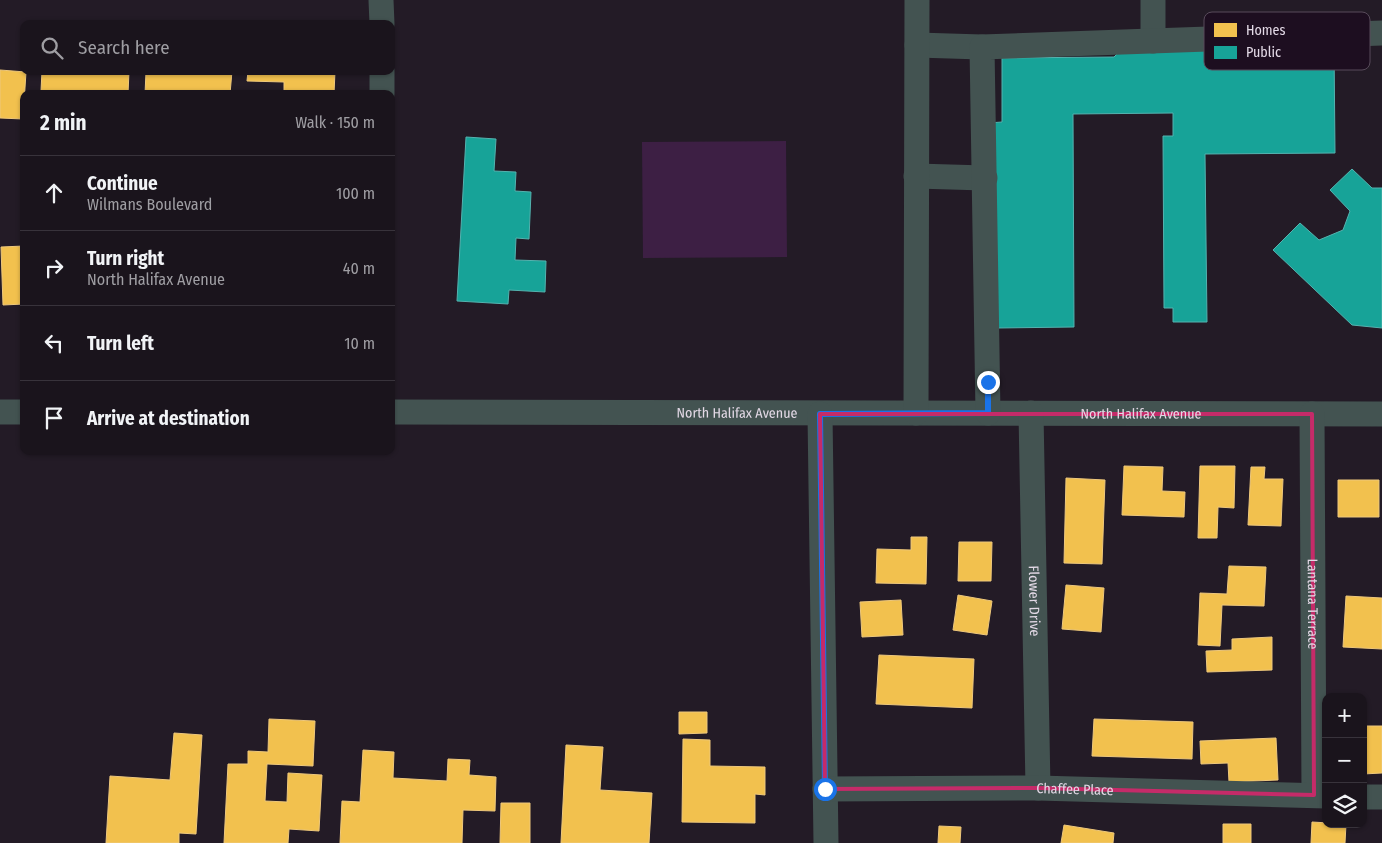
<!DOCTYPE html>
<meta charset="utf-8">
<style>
:root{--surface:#1a141c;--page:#231d25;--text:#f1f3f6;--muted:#9f9ea3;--line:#38333b}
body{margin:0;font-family:"Fira Sans Condensed",sans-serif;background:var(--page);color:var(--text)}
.controls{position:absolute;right:15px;bottom:15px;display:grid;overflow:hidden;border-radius:10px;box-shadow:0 1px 4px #0004}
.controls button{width:45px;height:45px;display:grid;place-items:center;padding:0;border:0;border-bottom:1px solid var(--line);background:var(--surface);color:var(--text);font:25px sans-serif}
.stop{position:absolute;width:15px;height:15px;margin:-11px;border:4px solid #1a73e8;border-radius:50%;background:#fff}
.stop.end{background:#1a73e8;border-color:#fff;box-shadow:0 1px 5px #0008}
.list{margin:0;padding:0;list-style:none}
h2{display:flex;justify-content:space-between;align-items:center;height:65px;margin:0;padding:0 20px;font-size:21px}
h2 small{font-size:16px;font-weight:400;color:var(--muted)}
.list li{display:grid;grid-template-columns:32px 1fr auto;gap:15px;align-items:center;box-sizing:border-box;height:75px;padding:0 20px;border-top:1px solid var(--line)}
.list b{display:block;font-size:19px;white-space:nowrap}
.list p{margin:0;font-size:16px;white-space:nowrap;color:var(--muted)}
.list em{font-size:16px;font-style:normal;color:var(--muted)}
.icon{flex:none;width:28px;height:28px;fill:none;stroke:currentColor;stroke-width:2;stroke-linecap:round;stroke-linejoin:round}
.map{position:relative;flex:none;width:1382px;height:843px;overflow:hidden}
.search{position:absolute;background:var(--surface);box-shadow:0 1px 4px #0004;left:20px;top:20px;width:375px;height:55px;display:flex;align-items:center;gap:12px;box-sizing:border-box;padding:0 18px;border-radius:10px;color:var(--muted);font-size:19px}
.panel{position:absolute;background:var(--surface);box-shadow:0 1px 4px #0004;left:20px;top:90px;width:375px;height:365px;border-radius:10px}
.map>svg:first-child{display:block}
.green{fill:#3d1f44}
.homes{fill:#f2c14e;stroke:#eec87c}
.public{fill:#17a398;stroke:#54b3af}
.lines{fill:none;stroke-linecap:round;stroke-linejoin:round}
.minor{stroke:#435351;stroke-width:25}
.route{stroke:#1a73e8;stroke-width:6}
.marked{fill:none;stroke:#c52b69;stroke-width:4;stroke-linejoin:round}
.labels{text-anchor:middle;stroke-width:5;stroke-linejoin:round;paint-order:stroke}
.street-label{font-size:14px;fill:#e3d9e6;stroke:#1d0e20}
.key{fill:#1d0e20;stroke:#584b5b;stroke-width:1}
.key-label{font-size:14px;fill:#e3d9e6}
</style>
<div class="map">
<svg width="1382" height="843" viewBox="0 0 1382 843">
<rect width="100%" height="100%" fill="#231b26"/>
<path class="green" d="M786 141 787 257 643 258 642 142Z"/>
<path class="homes" d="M0 70 26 72 23 119 0 118Z
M42 71H129L128 94H71L41 91Z
M184 71H232L230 94H145L146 72 184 74Z
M248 71H335L334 94H302V92H284V82L247 81Z
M24 246V304L3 305 1 247Z
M1124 466 1163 467 1162 491 1185 492 1184 517 1122 515Z
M1200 466H1235L1234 508 1218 507 1217 538H1198Z
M1251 467H1265L1264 479H1283L1281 526 1248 525Z
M1066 478 1105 480 1102 564 1064 563Z
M1338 480H1379V517H1338Z
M911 537H927L926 584 876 583 877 549 911 550Z
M959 542H992L991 581H958Z
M1229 566 1266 567 1264 606 1222 605 1220 646 1198 645 1200 593 1227 594Z
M1066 585 1104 588 1101 632 1062 629Z
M958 595 992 601 987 635 953 630Z
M1346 596 1382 598V649L1343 647Z
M901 600 903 635 862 637 860 602Z
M1272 637V670L1207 672 1206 651 1232 650V639Z
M879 655 974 659 972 708 876 704Z
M679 712H707V733L679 734Z
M269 719 315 721 313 766 267 764 265 801 287 802 288 773 322 775 319 831 289 829 288 843H224L228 764H248V751L268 752Z
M1094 719 1193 722 1192 759 1092 756Z
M1363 726H1382V773L1363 774Z
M174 733 202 735 196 834 179 833V843H106L110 776 170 780Z
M1276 738 1278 780 1229 782 1228 763 1201 764 1200 741Z
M683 739 710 740V766L765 767V795L755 794V823L682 822Z
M566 745 603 747 600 790 652 793 649 843H561Z
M363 750 394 752 393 778 447 781 448 759 470 760 469 775 496 777 495 811 463 810 462 843H340L342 801 360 802Z
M501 803H530V843H500Z
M1312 822 1346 824 1345 843H1311Z
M1223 824H1251V843H1223Z
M1064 825 1114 833 1113 843H1061Z
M939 826 961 827 960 843H938Z"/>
<path class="public" d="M1334 47 1335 153 1205 154 1207 322H1173V308H1164L1163 136H1173V113L1073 114 1074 327 998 328 988 123 1002 122V58L1114 57 1121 50Z
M466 137 496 139 494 171 516 172 515 191 531 192 529 239 516 238 515 260 546 261 545 292 509 290 508 304 457 301Z
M1352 169 1372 188H1382V328L1352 325 1273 250 1300 223 1319 240 1343 230 1350 211 1330 190Z"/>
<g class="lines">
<g class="minor">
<path d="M381 0 382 24"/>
<path d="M1153 41V0"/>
<path d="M917 45 982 47"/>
<path d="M382 71V94"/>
<path d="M916 176 985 178"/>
<path d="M0 412H24"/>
<path id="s1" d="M391 412 1382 414"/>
<path d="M916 413 917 0"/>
<path d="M988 413 982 47 1382 33"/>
<path id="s2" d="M1031 413 1038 788"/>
<path d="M820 414 826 843"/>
<path id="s3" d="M1312 414 1314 795"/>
<path id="s4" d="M825 789 1038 788 1326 796"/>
<path d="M1363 797H1382"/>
</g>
</g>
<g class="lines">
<path class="route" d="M825 789 820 414 988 413V382"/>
</g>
<path class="marked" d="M820 414H1312L1314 795 1038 788 825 789Z"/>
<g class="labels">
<g class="street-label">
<text dy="5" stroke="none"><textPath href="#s1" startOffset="750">North Halifax Avenue</textPath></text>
<text dy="5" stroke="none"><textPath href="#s1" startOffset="346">North Halifax Avenue</textPath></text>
<text dy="5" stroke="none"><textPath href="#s2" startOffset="188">Flower Drive</textPath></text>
<text dy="5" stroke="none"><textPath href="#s3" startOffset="190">Lantana Terrace</textPath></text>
<text dy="5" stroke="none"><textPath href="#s4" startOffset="250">Chaffee Place</textPath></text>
</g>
</g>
<rect x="1204" y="12" width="166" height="58" rx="8" class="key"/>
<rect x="1214" y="23" width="23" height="14" fill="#f2c14e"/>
<rect x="1214" y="46" width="23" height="13" fill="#17a398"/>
<g class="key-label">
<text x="1246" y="35">Homes</text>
<text x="1246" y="57">Public</text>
</g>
</svg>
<div class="controls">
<button>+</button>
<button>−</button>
<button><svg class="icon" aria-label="layers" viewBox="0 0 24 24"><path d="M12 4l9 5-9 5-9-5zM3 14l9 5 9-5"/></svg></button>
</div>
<div class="stop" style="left:825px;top:789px"></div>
<div class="stop end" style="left:988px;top:382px"></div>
<div class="search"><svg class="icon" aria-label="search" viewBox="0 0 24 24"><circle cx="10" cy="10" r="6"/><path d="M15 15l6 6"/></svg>Search here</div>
<section class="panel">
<h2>2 min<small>Walk · 150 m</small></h2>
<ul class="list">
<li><svg class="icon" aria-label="ahead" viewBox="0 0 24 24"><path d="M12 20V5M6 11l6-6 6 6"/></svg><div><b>Continue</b><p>Wilmans Boulevard</p></div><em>100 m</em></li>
<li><svg class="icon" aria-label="right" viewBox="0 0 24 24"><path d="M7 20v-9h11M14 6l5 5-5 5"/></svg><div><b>Turn right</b><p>North Halifax Avenue</p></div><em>40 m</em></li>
<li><svg class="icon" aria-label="left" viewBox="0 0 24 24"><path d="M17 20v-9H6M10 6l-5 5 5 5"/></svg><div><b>Turn left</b></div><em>10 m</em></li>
<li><svg class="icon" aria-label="arrive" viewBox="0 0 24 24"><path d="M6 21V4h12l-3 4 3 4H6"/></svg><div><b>Arrive at destination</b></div></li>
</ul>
</section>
</div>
